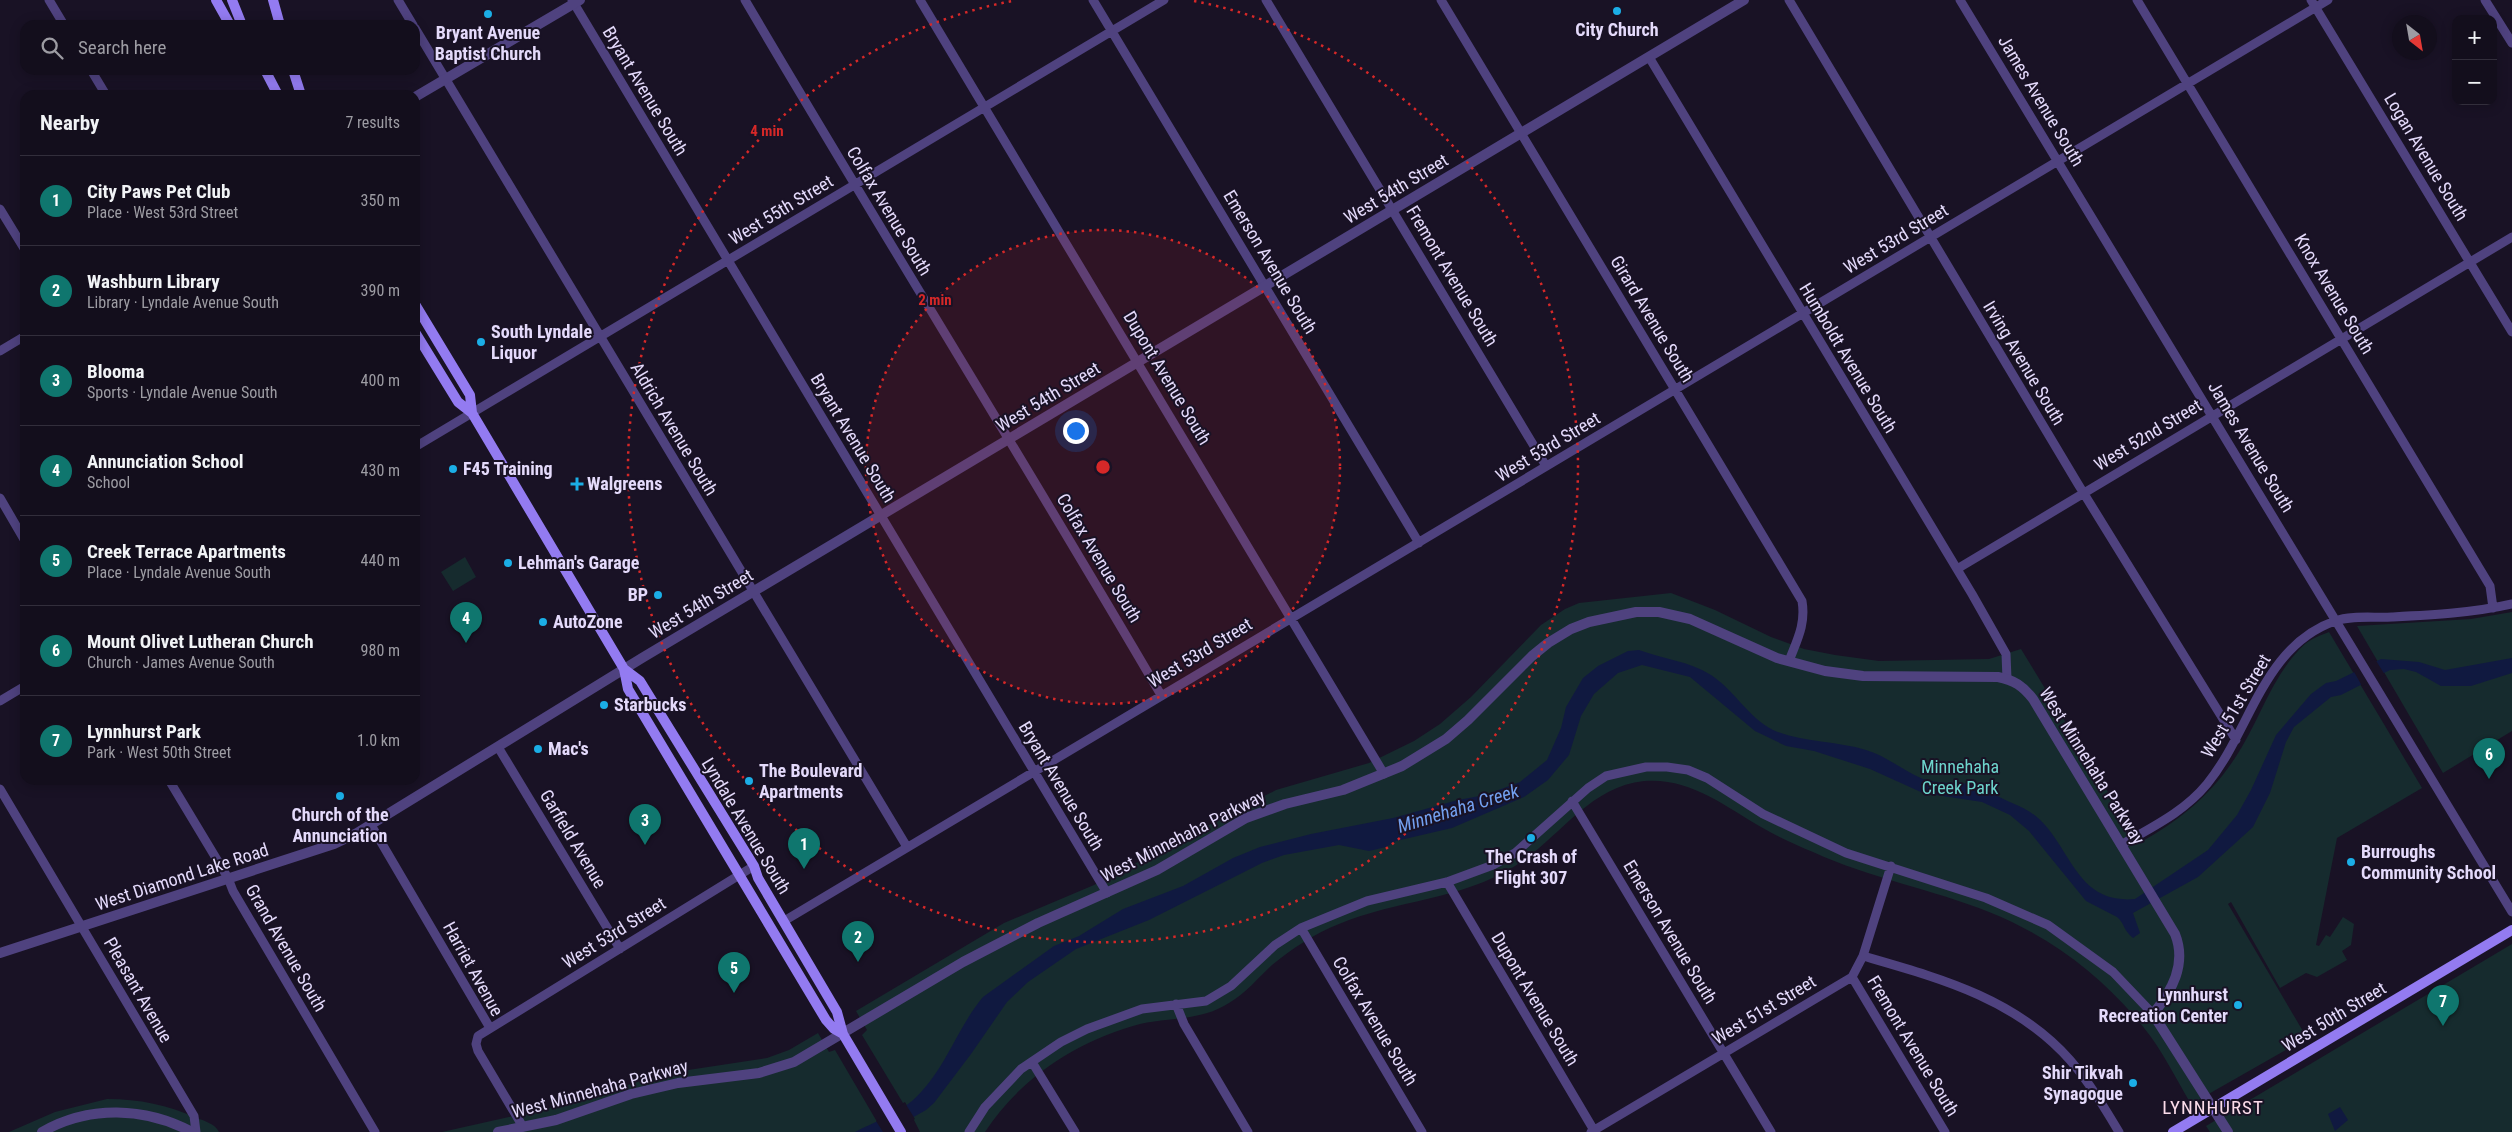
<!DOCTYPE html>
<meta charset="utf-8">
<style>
:root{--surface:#130e1c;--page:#201c29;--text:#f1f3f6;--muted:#9d9ca3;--line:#322e3b;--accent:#0f766e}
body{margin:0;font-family:"Roboto Condensed",sans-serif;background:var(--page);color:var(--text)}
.controls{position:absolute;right:15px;top:15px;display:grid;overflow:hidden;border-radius:10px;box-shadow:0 2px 12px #0003}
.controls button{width:45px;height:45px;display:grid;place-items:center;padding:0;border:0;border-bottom:1px solid var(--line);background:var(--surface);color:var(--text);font:25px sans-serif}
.compass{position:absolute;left:2392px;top:15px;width:45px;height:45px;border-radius:50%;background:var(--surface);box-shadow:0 2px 12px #0003;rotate:149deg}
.you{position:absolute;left:1075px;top:430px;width:18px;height:18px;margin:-12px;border:4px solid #fff;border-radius:50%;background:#1a73e8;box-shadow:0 0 0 8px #1a73e833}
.badge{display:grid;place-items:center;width:32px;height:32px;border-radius:50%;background:var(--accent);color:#fff;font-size:16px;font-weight:700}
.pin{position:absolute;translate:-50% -41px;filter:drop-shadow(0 1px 2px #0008)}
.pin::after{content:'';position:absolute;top:26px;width:18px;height:15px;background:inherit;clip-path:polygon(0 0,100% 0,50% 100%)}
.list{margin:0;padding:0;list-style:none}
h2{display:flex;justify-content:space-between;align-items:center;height:65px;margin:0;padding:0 20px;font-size:21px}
h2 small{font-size:16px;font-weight:400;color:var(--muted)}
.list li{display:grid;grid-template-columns:32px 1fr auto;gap:15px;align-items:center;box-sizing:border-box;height:90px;padding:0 20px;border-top:1px solid var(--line)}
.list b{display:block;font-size:19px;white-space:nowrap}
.list p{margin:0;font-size:16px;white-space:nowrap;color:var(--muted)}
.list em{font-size:16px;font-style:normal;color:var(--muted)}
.icon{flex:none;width:28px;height:28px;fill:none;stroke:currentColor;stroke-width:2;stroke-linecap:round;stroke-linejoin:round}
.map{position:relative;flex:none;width:2512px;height:1132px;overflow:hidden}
.search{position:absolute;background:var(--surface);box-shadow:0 2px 12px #0003;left:20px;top:20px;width:400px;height:55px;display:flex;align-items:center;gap:12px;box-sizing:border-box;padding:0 18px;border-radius:15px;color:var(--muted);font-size:19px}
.panel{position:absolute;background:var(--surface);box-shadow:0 2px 12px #0003;left:20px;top:90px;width:400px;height:695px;border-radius:15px}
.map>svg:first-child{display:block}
.green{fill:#162b2e}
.water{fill:#101940}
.pier{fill:#191225}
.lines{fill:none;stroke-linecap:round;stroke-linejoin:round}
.minor{stroke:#4f427f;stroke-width:9}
.tertiary{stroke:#4f427f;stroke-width:10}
.secondary{stroke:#937bf1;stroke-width:10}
.ring{fill:none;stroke:#d62828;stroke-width:2.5;stroke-dasharray:2.5 5}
.poi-dot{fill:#1baee6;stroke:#191225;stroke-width:2}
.labels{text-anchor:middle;stroke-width:4;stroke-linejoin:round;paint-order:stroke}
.poi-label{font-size:18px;font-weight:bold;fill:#e4dafb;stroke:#191225;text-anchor:start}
.street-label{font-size:18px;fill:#e4dafb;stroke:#191225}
.park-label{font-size:18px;fill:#6dd4cc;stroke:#191225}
.water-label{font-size:19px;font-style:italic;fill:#73a0f0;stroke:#191225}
.neighbourhood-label{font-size:19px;letter-spacing:1px;fill:#fbdcea;stroke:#191225}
.centre{fill:#d62828;stroke:#191225;stroke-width:2.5}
.ring-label{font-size:15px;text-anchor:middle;font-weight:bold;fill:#d62828;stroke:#191225;stroke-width:4;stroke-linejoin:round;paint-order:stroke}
</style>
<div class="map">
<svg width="2512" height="1132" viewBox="0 0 2512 1132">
<rect width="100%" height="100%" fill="#191225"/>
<path class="green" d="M465 557 476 577 453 591 441 572Z
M1671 593 1715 610 1771 637 1804 649 1835 655 1879 661 1989 659 2021 649 2139 843C2179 821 2210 796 2235 758 2260 721 2271 675 2305 644 2311 639 2321 635 2329 632L2422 788 2337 838 2316 945 2319 946 2326 935 2330 937 2343 917 2354 924 2351 945 2342 951 2347 960 2317 977 2306 973 2280 988 2231 902 2228 904 2307 1038 2191 1104C2178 1082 2166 1058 2151 1037 2109 981 2054 938 1989 912 1932 889 1869 878 1813 852 1796 845 1778 837 1761 827 1725 806 1689 777 1644 781 1588 787 1559 839 1515 866 1461 900 1396 900 1339 924 1315 933 1292 949 1272 965 1258 978 1246 993 1229 1003 1201 1021 1171 1017 1140 1024 1077 1041 1021 1077 985 1132H920L905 1102 903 1103 862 1035 867 1030 856 1011 1004 923 1094 885 1276 790 1369 763 1414 741 1440 724 1471 697 1541 625 1565 609 1579 603Z
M2512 612V731L2443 773 2357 626 2471 619Z
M2512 944V1132H2210L2206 1126Z
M818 1033 829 1052 835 1050 883 1132H442L572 1103 662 1074 767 1058 789 1050Z
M107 1099C140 1099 167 1105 197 1118 205 1121 215 1124 219 1132H9L55 1112Z"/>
<path class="water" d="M1639 650C1663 659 1689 661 1711 675 1734 690 1749 718 1773 730 1799 742 1836 741 1866 750 1887 756 1903 771 1923 779 1942 785 1964 782 1984 785 1995 799 2015 802 2030 812 2071 839 2072 905 2135 899L2208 850 2237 815 2251 790 2276 735 2311 694 2326 683 2336 681 2381 659 2419 662 2445 670 2512 658V673L2471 686H2441L2416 672 2404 669 2390 670 2341 695 2331 697 2294 727 2286 742 2270 793 2253 827 2198 877 2133 913 2140 933 2133 938C2123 930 2125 924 2117 917L2086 901 2029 831 2010 815 1982 802 1923 793 1870 769 1814 751 1786 746 1755 731 1690 677 1642 665 1618 673 1594 694 1581 716 1569 755 1548 780 1524 797 1452 828 1396 841 1386 847 1369 851 1339 845 1284 855 1262 863 1149 920 1076 949 1028 982 1007 1002 971 1054 934 1103 926 1110 887 1132H855C874 1122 895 1115 912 1101 945 1072 956 1029 983 997L1054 946 1079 936 1123 909 1183 886 1233 858 1260 847 1311 834 1393 818 1458 800 1485 795 1520 782 1547 760 1561 728 1566 707 1583 678 1598 666 1628 651Z
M2340 1107 2348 1120 2335 1131 2328 1114Z"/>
<path class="pier" d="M2375 659 2385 675 2362 686 2353 670Z
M905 1103 915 1119 892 1132H883L876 1121Z"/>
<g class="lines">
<path class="minor" d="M49 0 64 25
M398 0 413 25
M572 0 1107 893
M745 0C882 233 1025 462 1161 695
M920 0 1384 774
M1093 0 1419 543
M1266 0 1546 466
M1441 0 1802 601C1806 624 1797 640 1789 661
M1789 0 2078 484 2236 740
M1960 0 2512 912
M2137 0 2490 586 2493 608
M2311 0 2512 332
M2485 0 2512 43
M415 28 907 847
M1649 57 1972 594 2006 654 2007 679
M91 70 106 95
M0 209 25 250
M0 351 25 336
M415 447 1164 0
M0 498 25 541
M1957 569 2512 237
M0 701 25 686
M498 747 620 949
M169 780 228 878 233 891 375 1132
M0 789 194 1116 196 1132
M1572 801 1771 1132
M371 825 490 1028
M2121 845C2152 827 2184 812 2207 784 2251 730 2263 646 2335 621 2351 615 2374 618 2392 617 2432 615 2473 613 2512 604
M1447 882 1595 1132
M784 921 2328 0
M1301 928 1422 1132
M1863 956C1939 978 2015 998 2070 1060 2089 1082 2104 1107 2119 1132
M1852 977 1945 1132
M1176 1004 1184 1024 1248 1132
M1032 1062 1075 1132
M523 1127 478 1051 476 1044 478 1036 754 866
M969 1132 985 1107 1021 1069 1061 1042 1087 1029 1142 1009 1206 1001 1231 986 1275 945 1301 928 1367 901 1447 882 1493 865 1515 853 1588 788 1606 776 1646 767H1667L1688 770 1707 778 1763 814 1846 853 1986 898 2048 925 2113 972 2153 1014
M1591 1132 1852 977 1863 956 1891 866"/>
<path class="tertiary" d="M415 97 580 0
M0 953 334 844 357 833 642 658 1744 0
M42 1132C89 1105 145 1107 192 1132
M498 1132 556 1120 631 1094 678 1083 759 1073 794 1062 963 962 1038 923 1157 870 1246 818 1285 804 1343 790 1402 766 1446 739 1468 720 1532 656 1548 643 1571 629 1589 622 1636 612H1659L1690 619 1777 658 1825 671 1863 676 1998 677C2014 680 2023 686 2033 699L2175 934C2187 964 2172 991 2153 1014L2228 1132"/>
<path class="secondary" d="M216 0 230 25
M232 0 242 25
M273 0 280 25
M265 70 278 95
M293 70 301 95
M415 304 470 395 472 413
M415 332 458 402 472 413 624 669 628 689 826 1020 834 1029 843 1034
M624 669 640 681 754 866 758 878 837 1012 843 1034 901 1132
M2173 1132 2512 930"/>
</g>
<circle cx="1103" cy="467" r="237" fill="#d62828" fill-opacity=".12"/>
<g class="ring">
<circle cx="1103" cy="467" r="237"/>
<path d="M1194 1A475 475 0 1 1 1012 1"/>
</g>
<g class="poi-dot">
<circle cx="1617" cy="11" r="5"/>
<circle cx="488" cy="14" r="5"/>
<circle cx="481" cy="342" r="5"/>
<circle cx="453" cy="469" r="5"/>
<path d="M574.5 476.5h5v5h5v5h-5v5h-5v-5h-5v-5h5z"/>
<circle cx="508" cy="563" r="5"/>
<circle cx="658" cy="595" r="5"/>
<circle cx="543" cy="622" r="5"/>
<circle cx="604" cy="705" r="5"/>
<circle cx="538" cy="749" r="5"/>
<circle cx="749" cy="781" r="5"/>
<circle cx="340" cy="796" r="5"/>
<circle cx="1531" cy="838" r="5"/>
<circle cx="2351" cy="862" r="5"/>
<circle cx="2238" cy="1005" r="5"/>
<circle cx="2133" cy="1083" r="5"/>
</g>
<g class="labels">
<g class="poi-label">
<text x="1617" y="36" text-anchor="middle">City Church</text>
<text x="488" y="39" text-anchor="middle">Bryant Avenue<tspan x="488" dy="21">Baptist Church</tspan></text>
<text x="491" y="338">South Lyndale<tspan x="491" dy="21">Liquor</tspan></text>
<text x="463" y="475">F45 Training</text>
<text x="587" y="490">Walgreens</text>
<text x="518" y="569">Lehman's Garage</text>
<text x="648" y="601" text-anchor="end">BP</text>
<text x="553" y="628">AutoZone</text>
<text x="614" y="711">Starbucks</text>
<text x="548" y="755">Mac's</text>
<text x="759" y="777">The Boulevard<tspan x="759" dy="21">Apartments</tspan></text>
<text x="340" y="821" text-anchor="middle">Church of the<tspan x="340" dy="21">Annunciation</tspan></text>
<text x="2361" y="858">Burroughs<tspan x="2361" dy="21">Community School</tspan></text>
<text x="1531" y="863" text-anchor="middle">The Crash of<tspan x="1531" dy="21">Flight 307</tspan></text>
<text x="2228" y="1001" text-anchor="end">Lynnhurst<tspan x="2228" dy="21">Recreation Center</tspan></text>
<text x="2123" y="1079" text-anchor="end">Shir Tikvah<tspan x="2123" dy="21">Synagogue</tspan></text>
</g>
<g class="street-label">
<text transform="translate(645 91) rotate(59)" y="6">Bryant Avenue South</text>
<text transform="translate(2041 101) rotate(59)" y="6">James Avenue South</text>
<text transform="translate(2426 157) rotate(59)" y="6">Logan Avenue South</text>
<text transform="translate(1396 189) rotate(-31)" y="6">West 54th Street</text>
<text transform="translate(781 210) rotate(-31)" y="6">West 55th Street</text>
<text transform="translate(889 211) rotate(59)" y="6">Colfax Avenue South</text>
<text transform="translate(1896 239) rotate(-31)" y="6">West 53rd Street</text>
<text transform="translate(1270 262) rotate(59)" y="6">Emerson Avenue South</text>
<text transform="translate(1452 276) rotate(59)" y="6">Fremont Avenue South</text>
<text transform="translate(2334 294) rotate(59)" y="6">Knox Avenue South</text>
<text transform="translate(1652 319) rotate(59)" y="6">Girard Avenue South</text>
<text transform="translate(1848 358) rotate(59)" y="6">Humboldt Avenue South</text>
<text transform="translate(2024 363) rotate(59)" y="6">Irving Avenue South</text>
<text transform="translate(1167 378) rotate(59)" y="6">Dupont Avenue South</text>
<text transform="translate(1048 397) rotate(-31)" y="6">West 54th Street</text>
<text transform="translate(674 429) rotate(59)" y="6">Aldrich Avenue South</text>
<text transform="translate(2148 435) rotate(-31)" y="6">West 52nd Street</text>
<text transform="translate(853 438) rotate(59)" y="6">Bryant Avenue South</text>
<text transform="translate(1548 447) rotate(-31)" y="6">West 53rd Street</text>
<text transform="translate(2251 447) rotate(59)" y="6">James Avenue South</text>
<text transform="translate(1099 558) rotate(59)" y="6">Colfax Avenue South</text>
<text transform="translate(701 604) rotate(-31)" y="6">West 54th Street</text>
<text transform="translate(1200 653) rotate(-31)" y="6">West 53rd Street</text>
<text transform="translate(2236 706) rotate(-59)" y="6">West 51st Street</text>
<text transform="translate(2092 766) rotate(58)" y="6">West Minnehaha Parkway</text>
<text transform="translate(1061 786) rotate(59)" y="6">Bryant Avenue South</text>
<text transform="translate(746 826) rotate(59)" y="6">Lyndale Avenue South</text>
<text transform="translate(1183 836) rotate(-27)" y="6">West Minnehaha Parkway</text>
<text transform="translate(573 839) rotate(59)" y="6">Garfield Avenue</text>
<text transform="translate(182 877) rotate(-18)" y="6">West Diamond Lake Road</text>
<text transform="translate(1670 932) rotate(59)" y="6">Emerson Avenue South</text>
<text transform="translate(614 933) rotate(-32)" y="6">West 53rd Street</text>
<text transform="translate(286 948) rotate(60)" y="6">Grand Avenue South</text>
<text transform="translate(473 969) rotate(61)" y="6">Harriet Avenue</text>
<text transform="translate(138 990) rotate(60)" y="6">Pleasant Avenue</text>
<text transform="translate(1535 999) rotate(59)" y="6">Dupont Avenue South</text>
<text transform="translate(1764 1010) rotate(-31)" y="6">West 51st Street</text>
<text transform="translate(2334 1017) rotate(-31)" y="6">West 50th Street</text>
<text transform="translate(1375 1021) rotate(59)" y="6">Colfax Avenue South</text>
<text transform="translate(1913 1046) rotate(59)" y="6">Fremont Avenue South</text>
<text transform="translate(600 1089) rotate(-15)" y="6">West Minnehaha Parkway</text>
</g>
<g class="park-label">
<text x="1960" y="773">Minnehaha<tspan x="1960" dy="21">Creek Park</tspan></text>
</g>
<g class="water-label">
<text transform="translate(1458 808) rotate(-17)" y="7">Minnehaha Creek</text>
</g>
<g class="neighbourhood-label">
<text x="2213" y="1114">LYNNHURST</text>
</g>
</g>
<circle cx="1103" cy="467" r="8" class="centre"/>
<g class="ring-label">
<text x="767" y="136">4 min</text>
<text x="935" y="305">2 min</text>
</g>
</svg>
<div class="controls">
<button>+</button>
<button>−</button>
</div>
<svg class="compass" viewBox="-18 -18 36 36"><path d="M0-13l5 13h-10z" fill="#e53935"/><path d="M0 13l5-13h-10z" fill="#9d9ca3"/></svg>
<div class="you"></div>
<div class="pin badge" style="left:804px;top:869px">1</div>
<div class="pin badge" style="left:858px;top:962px">2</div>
<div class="pin badge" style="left:645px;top:845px">3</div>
<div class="pin badge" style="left:466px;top:643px">4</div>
<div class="pin badge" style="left:734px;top:993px">5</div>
<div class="pin badge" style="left:2489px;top:779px">6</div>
<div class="pin badge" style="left:2443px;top:1026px">7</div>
<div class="search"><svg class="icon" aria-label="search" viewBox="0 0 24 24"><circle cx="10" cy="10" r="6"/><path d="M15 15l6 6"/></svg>Search here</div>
<section class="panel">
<h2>Nearby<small>7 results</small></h2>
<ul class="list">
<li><span class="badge">1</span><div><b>City Paws Pet Club</b><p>Place · West 53rd Street</p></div><em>350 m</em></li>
<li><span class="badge">2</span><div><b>Washburn Library</b><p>Library · Lyndale Avenue South</p></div><em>390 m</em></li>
<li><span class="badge">3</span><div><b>Blooma</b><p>Sports · Lyndale Avenue South</p></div><em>400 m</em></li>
<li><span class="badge">4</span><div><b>Annunciation School</b><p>School</p></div><em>430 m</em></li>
<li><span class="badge">5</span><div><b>Creek Terrace Apartments</b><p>Place · Lyndale Avenue South</p></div><em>440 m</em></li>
<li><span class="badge">6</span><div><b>Mount Olivet Lutheran Church</b><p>Church · James Avenue South</p></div><em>980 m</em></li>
<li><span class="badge">7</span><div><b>Lynnhurst Park</b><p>Park · West 50th Street</p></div><em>1.0 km</em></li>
</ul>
</section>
</div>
